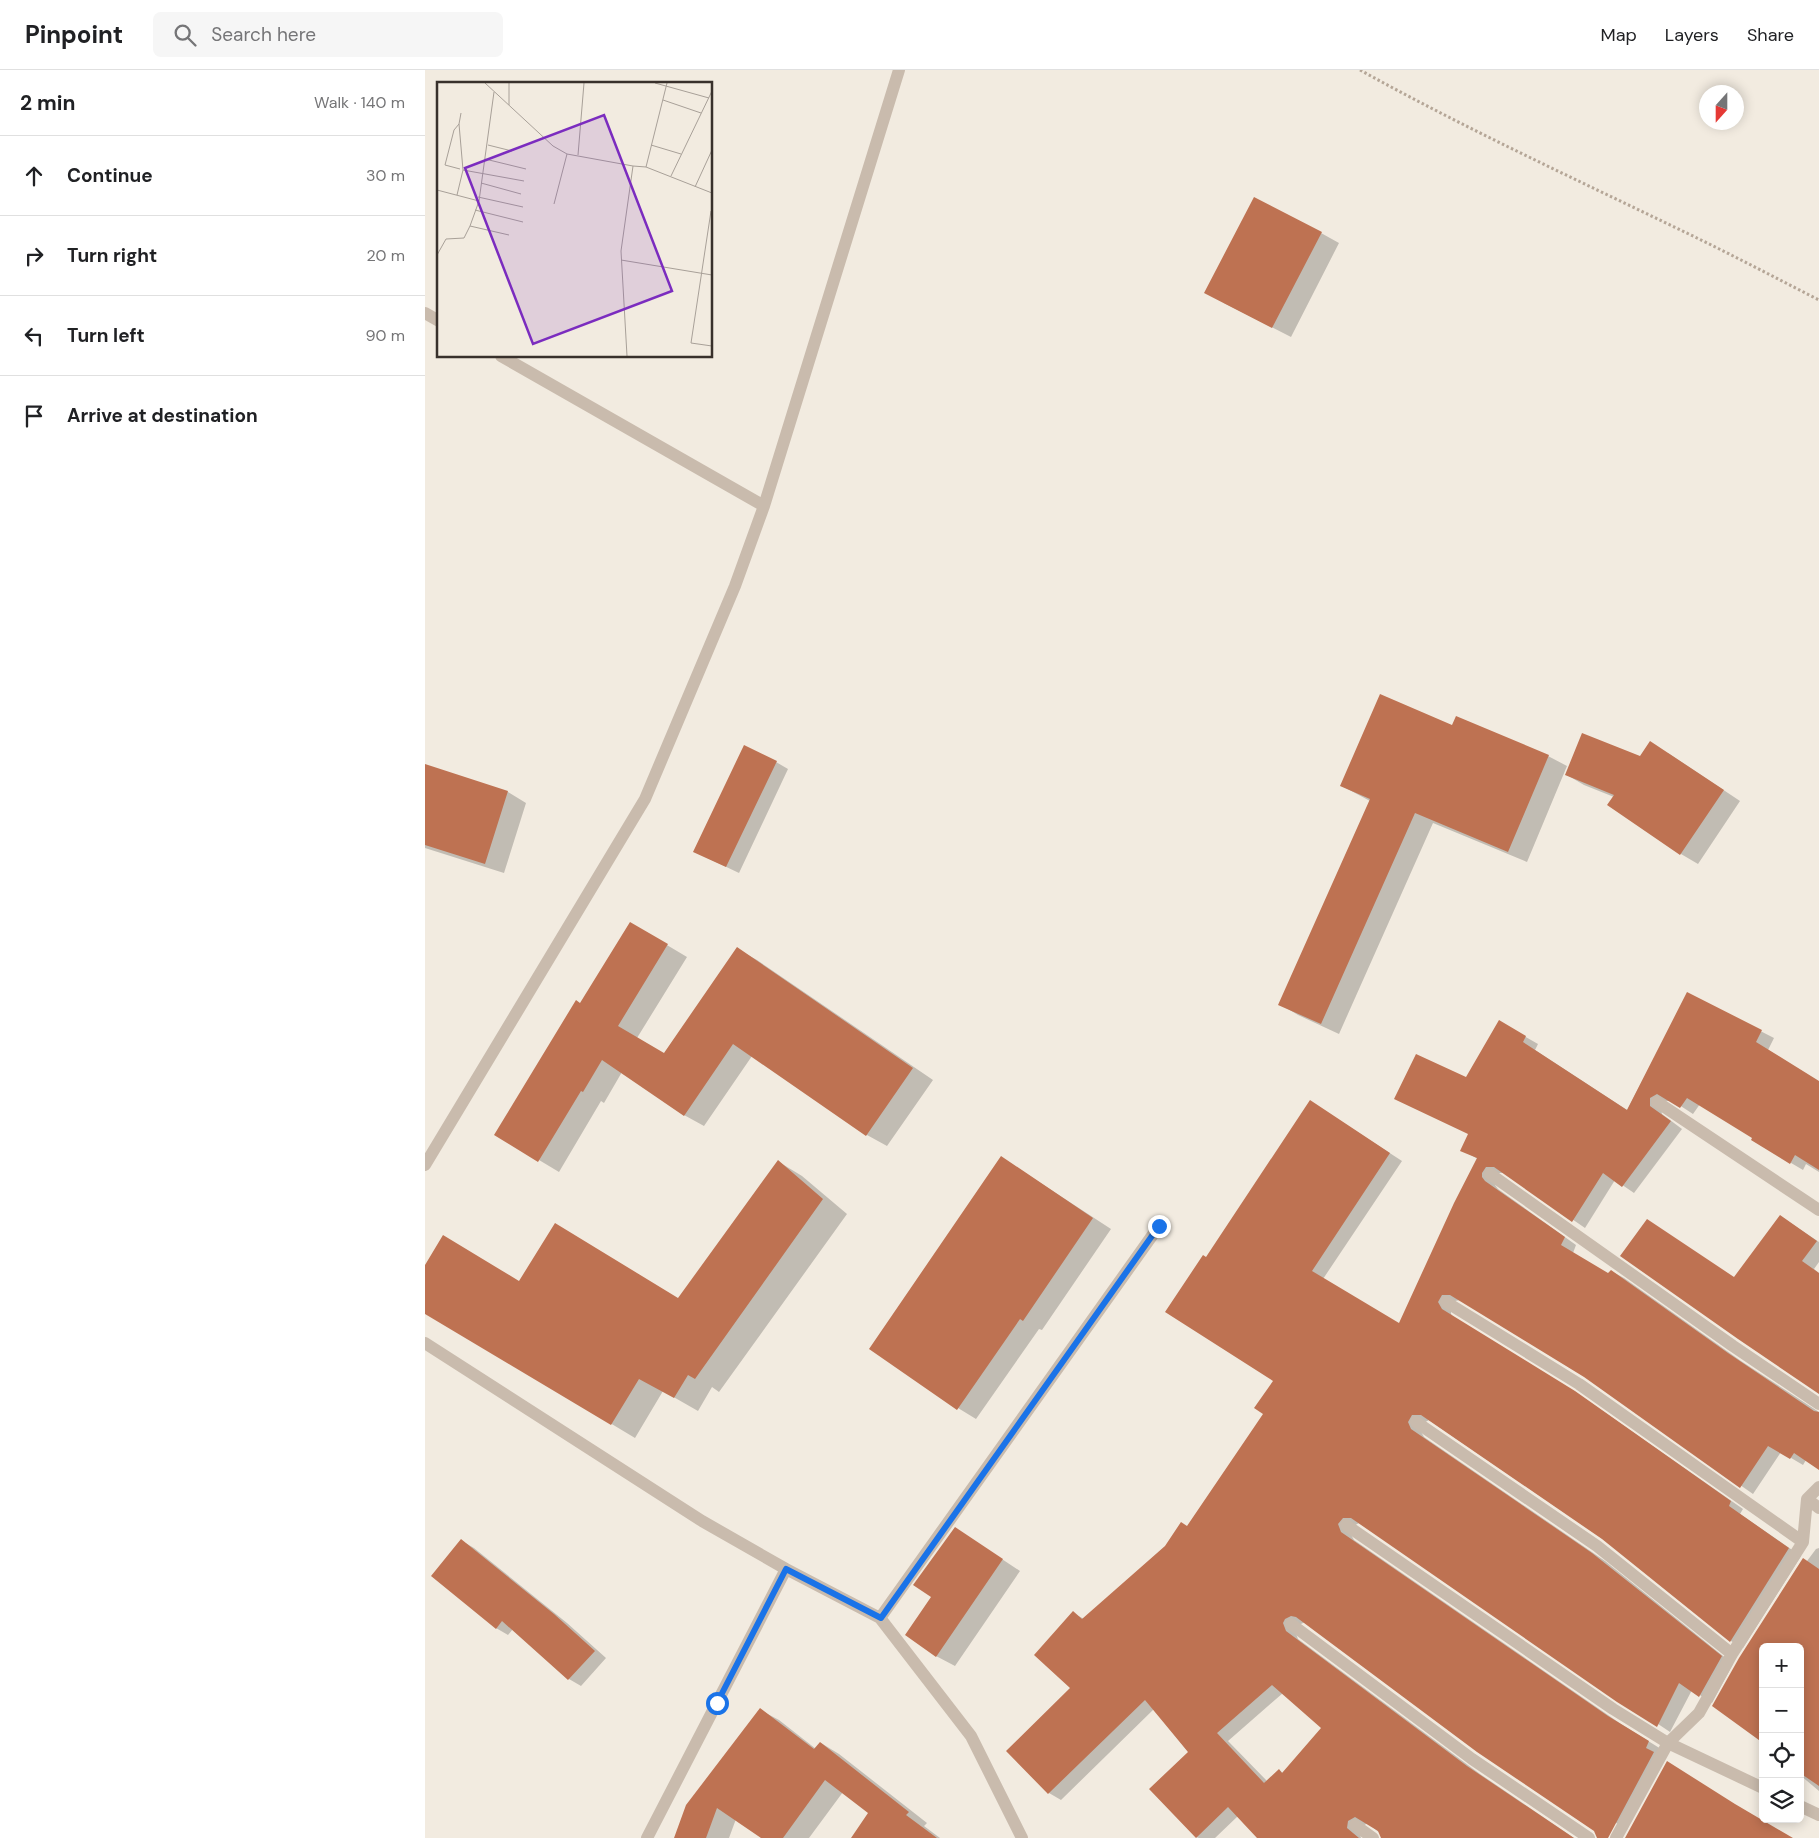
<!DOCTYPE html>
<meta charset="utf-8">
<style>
:root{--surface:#fff;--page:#f6f6f6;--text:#202124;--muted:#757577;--line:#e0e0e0}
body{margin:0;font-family:"DM Sans",sans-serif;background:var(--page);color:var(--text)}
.controls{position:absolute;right:15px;bottom:15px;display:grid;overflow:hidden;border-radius:8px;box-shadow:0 2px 12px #0003}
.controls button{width:45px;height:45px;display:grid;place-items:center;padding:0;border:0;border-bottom:1px solid var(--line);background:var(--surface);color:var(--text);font:25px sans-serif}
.compass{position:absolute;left:1274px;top:15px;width:45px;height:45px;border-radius:50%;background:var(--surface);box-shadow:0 2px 12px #0003;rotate:201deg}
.stop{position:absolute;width:15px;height:15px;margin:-11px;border:4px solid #1a73e8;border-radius:50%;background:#fff}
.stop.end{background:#1a73e8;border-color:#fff;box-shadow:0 1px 5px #0008}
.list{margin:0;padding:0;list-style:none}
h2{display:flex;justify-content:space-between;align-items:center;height:65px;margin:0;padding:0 20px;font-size:21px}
h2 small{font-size:16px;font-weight:400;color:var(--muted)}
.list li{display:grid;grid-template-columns:32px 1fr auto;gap:15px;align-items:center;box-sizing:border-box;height:80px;padding:0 20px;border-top:1px solid var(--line)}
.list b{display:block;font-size:19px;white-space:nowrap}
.list em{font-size:16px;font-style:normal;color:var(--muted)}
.icon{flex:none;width:28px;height:28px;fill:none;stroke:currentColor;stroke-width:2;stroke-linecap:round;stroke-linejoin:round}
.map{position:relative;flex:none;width:1394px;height:1768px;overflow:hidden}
header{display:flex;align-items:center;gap:30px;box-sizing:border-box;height:70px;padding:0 25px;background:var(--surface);border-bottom:1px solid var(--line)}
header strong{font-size:24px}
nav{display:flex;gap:28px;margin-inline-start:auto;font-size:18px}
.search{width:350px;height:45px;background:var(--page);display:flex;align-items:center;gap:12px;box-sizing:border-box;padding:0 18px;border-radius:8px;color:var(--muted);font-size:19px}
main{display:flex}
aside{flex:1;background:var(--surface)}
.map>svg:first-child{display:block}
.shadow{fill:#0003;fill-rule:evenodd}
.building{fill:#be7252;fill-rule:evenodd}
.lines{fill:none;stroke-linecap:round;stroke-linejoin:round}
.path{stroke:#b5a697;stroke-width:3;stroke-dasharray:2.5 2.5;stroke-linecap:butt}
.street{stroke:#c9bbad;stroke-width:12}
.route{stroke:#1a73e8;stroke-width:6}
.inset-road{fill:none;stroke:#a8a098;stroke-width:1}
.view{fill:#7b2cbf;fill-opacity:0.15;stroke:#7b2cbf;stroke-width:2.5}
.inset-edge{fill:none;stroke:#38302b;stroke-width:2.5}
</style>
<header>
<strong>Pinpoint</strong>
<div class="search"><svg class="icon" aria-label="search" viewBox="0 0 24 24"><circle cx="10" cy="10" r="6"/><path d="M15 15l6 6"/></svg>Search here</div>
<nav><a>Map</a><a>Layers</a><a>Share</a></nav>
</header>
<main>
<aside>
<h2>2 min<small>Walk · 140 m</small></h2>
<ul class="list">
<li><svg class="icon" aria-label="ahead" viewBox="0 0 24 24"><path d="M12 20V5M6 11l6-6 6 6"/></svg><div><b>Continue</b></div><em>30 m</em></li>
<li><svg class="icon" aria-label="right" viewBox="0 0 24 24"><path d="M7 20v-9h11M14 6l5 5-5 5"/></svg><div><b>Turn right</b></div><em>20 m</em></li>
<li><svg class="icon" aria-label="left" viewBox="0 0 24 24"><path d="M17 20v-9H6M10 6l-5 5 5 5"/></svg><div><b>Turn left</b></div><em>90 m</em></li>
<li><svg class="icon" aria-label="arrive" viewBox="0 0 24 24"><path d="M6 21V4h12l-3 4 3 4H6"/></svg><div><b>Arrive at destination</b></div></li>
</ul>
</aside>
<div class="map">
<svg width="1394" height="1768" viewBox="0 0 1394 1768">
<rect width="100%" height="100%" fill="#f2ebe0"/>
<path class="shadow" d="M896 163 914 173 866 267 799 233Z
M1028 656 1123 686 1142 696 1102 792 1008 753 914 964 873 945 855 934 945 731 917 716Z
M1243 683 1315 731 1273 794 1256 784 1189 727 1159 715 1142 705 1216 687Z
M351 692 363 699 314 803 270 782Z
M0 695 83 722 101 733 79 803 0 778Z
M205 853 262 887 212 968 239 984 312 879 332 890 508 1010 462 1076 442 1065 327 986 279 1056 259 1045 197 1002 179 1033 176 1031 134 1102 114 1090 156 935Z
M1263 924 1349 968 1343 980 1394 1012V1102L1381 1094 1378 1100 1327 1070 1329 1067 1275 1034 1268 1044 1248 1031H1241L1236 1038 1237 1044 1257 1059 1209 1123 1190 1110 1160 1158 1080 1103H1074L1069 1110 1070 1115 1073 1119 1151 1175 1148 1183 1184 1205 1186 1201 1199 1208 1316 1291 1394 1342V1398L1381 1390 1378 1395 1356 1382 1328 1424 1159 1306 1035 1230 1030 1231 1026 1235V1244L1029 1248 1162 1330 1318 1439 1315 1444 1376 1486 1318 1578 1306 1571 1177 1468 1004 1350 997 1354 995 1360 999 1367 1180 1491 1308 1594 1287 1633 1267 1620 1245 1662 934 1453 927 1457 925 1463 929 1470 1196 1654 1236 1679 1202 1760 880 1552 872 1556 870 1561 873 1569 1055 1704 1149 1768H957L956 1764 943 1753 936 1757 934 1761 936 1768H833L813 1746 790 1768H774L771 1767 764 1683 729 1639 636 1730 624 1723 647 1617 648 1543 659 1549 762 1457 839 1344 849 1311 782 1189 897 1039 977 1091 898 1209 975 1255 1053 1089 1037 1080 1044 1064 1041 1009 1074 952 1113 974 1110 980 1202 1040ZM858 1623 897 1658 858 1703 854 1700 842 1711 803 1671Z
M577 1088 686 1159 617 1260 614 1259 551 1349 533 1338Z
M354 1092 377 1106 422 1144 294 1322 287 1317 273 1341 238 1321 210 1368 0 1242V1198L95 1212 254 1229Z
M1355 1146 1394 1172V1192L1389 1199 1394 1203V1323L1310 1208Z
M530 1458 595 1501 530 1596 511 1586 508 1527Z
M37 1471 49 1478 142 1553 181 1588 156 1616 144 1609 88 1559 83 1565 71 1558Z
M1394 1478V1721L1375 1705V1577H1338L1289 1636 1382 1491 1391 1479Z
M335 1640 354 1650 391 1679 396 1673 414 1684 502 1753 499 1756 515 1768H427L444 1743 418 1722 384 1768H338L311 1749 304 1768H250Z"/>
<path class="building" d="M829 127 897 162 847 258 779 223Z
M955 624 1027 655 1031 646 1124 685 1083 782 990 743 896 954 853 935 945 729 915 716Z
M1157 663 1215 686 1225 671 1299 720 1255 785 1182 735 1189 725 1140 705Z
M319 675 352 691 301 797 268 782Z
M0 694 83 721 60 794 0 775Z
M205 852 243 874 193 956 239 983 312 877 488 998 441 1066 308 974 259 1046 177 990 158 1022 156 1021 113 1092 69 1065 151 930 155 933Z
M1262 922 1337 960 1331 972 1394 1011V1100L1370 1085 1365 1094 1326 1070 1327 1068 1262 1028 1255 1038 1232 1024 1225 1028V1036L1246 1051 1197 1117 1178 1103 1147 1152 1069 1097H1061L1057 1103V1107L1060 1111 1140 1167 1136 1175 1183 1203 1186 1200 1303 1283 1389 1341 1394 1342V1400L1369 1383 1365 1389 1343 1376 1315 1418 1159 1307 1025 1225H1017L1013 1232 1017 1239 1150 1321 1306 1431 1304 1436 1364 1478 1305 1572 1177 1469 996 1345H987L983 1352 986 1359 1167 1483 1297 1586 1274 1627 1254 1613 1232 1657 1192 1632 926 1448H918L913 1454 916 1462 1183 1646 1224 1671 1221 1678 1229 1682 1183 1768H1172L1169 1761 1052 1682 871 1547 866 1546 860 1549 858 1553 861 1561 1042 1696 1149 1768H956L953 1761 930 1747 923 1751 922 1758 934 1768H832L803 1737 771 1768 724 1719 763 1682 720 1630 623 1724 581 1681 645 1618 609 1585 648 1541 657 1549 740 1476 756 1452 762 1456 838 1344 829 1338 848 1311 740 1242 778 1185 781 1187 885 1030 965 1083 887 1201 974 1253 1029 1133 1052 1088 1035 1081 1043 1064 969 1029 991 984 1041 1007 1074 950 1101 966 1098 972 1202 1040ZM847 1615 896 1658 857 1703 854 1699 839 1713 792 1663Z
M576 1086 668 1148 598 1251 595 1249 532 1340 444 1279Z
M353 1090 398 1129 270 1309 263 1305 249 1328 214 1309 186 1355 0 1244V1195L18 1165 94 1211 130 1153 253 1228Z
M1355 1145 1392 1171 1377 1191 1394 1203V1324L1313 1269 1195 1186 1222 1149 1309 1207Z
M530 1457 578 1489 511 1587 480 1565 506 1527 488 1515Z
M36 1469 129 1544 170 1581 143 1610 77 1551 71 1559 6 1506Z
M1378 1488 1394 1499V1716L1375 1703V1577H1338V1673L1287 1636 1314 1588Z
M335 1638 389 1679 395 1672 484 1742 481 1745 512 1768H426L443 1743 400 1710 358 1768H336L292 1738 281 1768H249L261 1735Z
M1242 1691 1310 1734 1368 1768H1200Z"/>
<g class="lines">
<path class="path" d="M935 0C1045 61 1159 113 1272 168 1313 188 1353 209 1394 230"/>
<path class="street" d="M0 243 14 251
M76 286 339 436
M1232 1032 1394 1140
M0 1095 220 729 310 516 339 436 474 0
M1065 1104 1308 1276 1394 1334
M1021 1232 1154 1314 1378 1472
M0 1273 277 1451 361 1499 455 1548 546 1666 597 1768
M991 1352 1172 1476 1307 1584
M1382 1429 1394 1438
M921 1455 1188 1639 1243 1673 1338 1718
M455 1548 734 1156
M866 1554 1047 1689 1164 1768
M1375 1736 1394 1745
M930 1755 948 1768
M222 1768 361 1499
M1191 1768 1243 1673 1274 1643 1307 1584 1378 1472 1382 1429 1394 1417"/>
</g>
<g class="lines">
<path class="route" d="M292 1633 361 1499 456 1548 734 1156"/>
</g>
<g transform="translate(12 12)">
<rect width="275" height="275" fill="#f2ebe0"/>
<path class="inset-road" d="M48 1 116 64 130 72 196 84M218 1 272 16M57 10 42 119 33 144 72 153M226 18 264 31M72 23V1M24 31 22 42 26 88M22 42 17 48 8 83 23 87M51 63 75 69M214 63 244 72M141 73 147 1M48 77 89 87M209 85 230 1M234 94 275 9M44 101 84 112M258 105 275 68M0 108 42 119M20 113 26 88 87 99M41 115 86 125M117 122 130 72M38 128 86 140M274 129 254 261 275 264M0 173 9 157 27 156 33 144M184 178 275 193M190 274 184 169 196 84 209 85 275 111"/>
<path class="view" d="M167 33 235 209 96 262 28 86Z"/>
<rect width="275" height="275" class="inset-edge"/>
</g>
</svg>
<div class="controls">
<button>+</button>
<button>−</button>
<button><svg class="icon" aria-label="locate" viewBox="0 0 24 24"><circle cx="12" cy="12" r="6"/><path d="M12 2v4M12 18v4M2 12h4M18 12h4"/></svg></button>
<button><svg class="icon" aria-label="layers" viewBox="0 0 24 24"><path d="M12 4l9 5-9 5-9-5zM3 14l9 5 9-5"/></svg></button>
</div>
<svg class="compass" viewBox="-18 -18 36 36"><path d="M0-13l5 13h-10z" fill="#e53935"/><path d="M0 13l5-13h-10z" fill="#757577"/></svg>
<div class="stop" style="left:292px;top:1633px"></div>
<div class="stop end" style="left:734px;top:1156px"></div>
</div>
</main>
